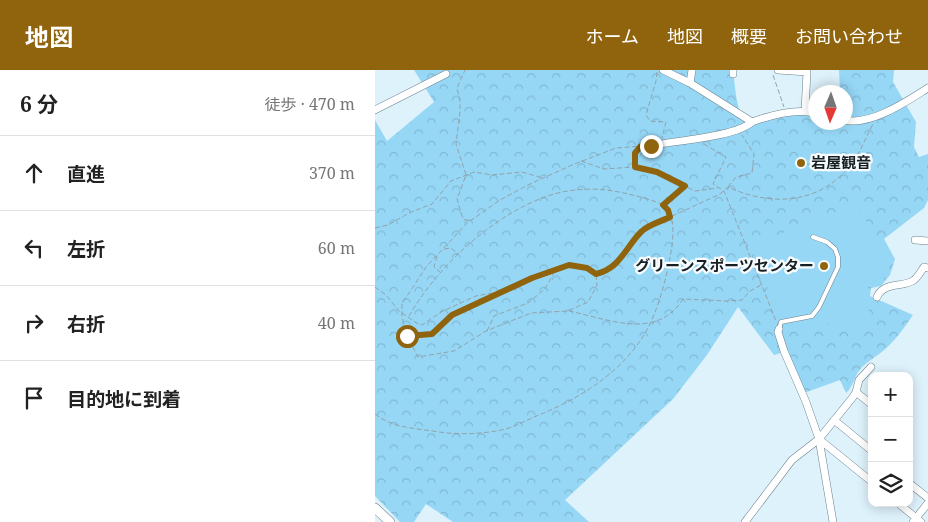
<!DOCTYPE html>
<html lang="ja">
<meta charset="utf-8">
<style>
:root{--surface:#fff;--page:#f6f6f6;--text:#222;--muted:#767676;--line:#e0e0e0;--accent:#90630d}
body{margin:0;font-family:"Noto Serif","Noto Sans JP",serif;background:var(--page);color:var(--text)}
.controls{position:absolute;right:15px;bottom:15px;display:grid;overflow:hidden;border-radius:10px;box-shadow:0 2px 12px #0003}
.controls button{width:45px;height:45px;display:grid;place-items:center;padding:0;border:0;border-bottom:1px solid var(--line);background:var(--surface);color:var(--text);font:25px sans-serif}
.compass{position:absolute;left:433px;top:15px;width:45px;height:45px;border-radius:50%;background:var(--surface);box-shadow:0 2px 12px #0003;rotate:182deg}
.stop{position:absolute;width:15px;height:15px;margin:-11px;border:4px solid #90630d;border-radius:50%;background:#fff}
.stop.end{background:#90630d;border-color:#fff;box-shadow:0 1px 5px #0008}
.list{margin:0;padding:0;list-style:none}
h2{display:flex;justify-content:space-between;align-items:center;height:65px;margin:0;padding:0 20px;font-size:21px}
h2 small{font-size:16px;font-weight:400;color:var(--muted)}
.list li{display:grid;grid-template-columns:32px 1fr auto;gap:15px;align-items:center;box-sizing:border-box;height:75px;padding:0 20px;border-top:1px solid var(--line)}
.list b{display:block;font-size:19px;white-space:nowrap}
.list em{font-size:16px;font-style:normal;color:var(--muted)}
.icon{flex:none;width:28px;height:28px;fill:none;stroke:currentColor;stroke-width:2;stroke-linecap:round;stroke-linejoin:round}
.map{position:relative;flex:none;width:553px;height:452px;overflow:hidden}
header{display:flex;align-items:center;gap:30px;box-sizing:border-box;height:70px;padding:0 25px;background:var(--accent);color:#fff}
header strong{font-size:24px}
nav{display:flex;gap:28px;margin-inline-start:auto;font-size:18px}
main{display:flex}
aside{flex:1;background:var(--surface)}
.map>svg:first-child{display:block}
.park{fill:url(#park-crowns)}
.garden{fill:#96d7f6}
.lines{fill:none;stroke-linecap:round;stroke-linejoin:round}
.service-casing{stroke:#6b818c;stroke-width:5}
.minor-casing{stroke:#6b818c;stroke-width:8}
.tertiary-casing{stroke:#6b818c;stroke-width:10}
.path{stroke:#92a2a9;stroke-width:1;stroke-dasharray:5 2.5;stroke-linecap:butt}
.service{stroke:#fff;stroke-width:4}
.minor{stroke:#fff;stroke-width:7}
.tertiary{stroke:#fff;stroke-width:9}
.route{stroke:#90630d;stroke-width:6}
.poi-dot{fill:#90630d;stroke:#f8fcff;stroke-width:2}
.labels{text-anchor:middle;stroke-width:4.5;stroke-linejoin:round;paint-order:stroke}
.poi-label{font-size:15px;font-weight:bold;fill:#161f23;stroke:#f8fcff;text-anchor:start}
</style>
<header>
<strong>地図</strong>
<nav><a>ホーム</a><a>地図</a><a>概要</a><a>お問い合わせ</a></nav>
</header>
<main>
<aside>
<h2>6 分<small>徒歩 · 470 m</small></h2>
<ul class="list">
<li><svg class="icon" aria-label="ahead" viewBox="0 0 24 24"><path d="M12 20V5M6 11l6-6 6 6"/></svg><div><b>直進</b></div><em>370 m</em></li>
<li><svg class="icon" aria-label="left" viewBox="0 0 24 24"><path d="M17 20v-9H6M10 6l-5 5 5 5"/></svg><div><b>左折</b></div><em>60 m</em></li>
<li><svg class="icon" aria-label="right" viewBox="0 0 24 24"><path d="M7 20v-9h11M14 6l5 5-5 5"/></svg><div><b>右折</b></div><em>40 m</em></li>
<li><svg class="icon" aria-label="arrive" viewBox="0 0 24 24"><path d="M6 21V4h12l-3 4 3 4H6"/></svg><div><b>目的地に到着</b></div></li>
</ul>
</aside>
<div class="map">
<svg width="553" height="452" viewBox="0 0 553 452">
<defs>
<pattern id="park-crowns" width="20" height="18" patternUnits="userSpaceOnUse" patternTransform="scale(1.25)"><rect width="20" height="18" fill="#96d7f6"/><path d="M2 6a3 3 0 1 1 6 0M12 15a3 3 0 1 1 6 0" fill="none" stroke="#81b8d3"/></pattern>
</defs>
<rect width="100%" height="100%" fill="#def2fc"/>
<path class="park" d="M39 0H358L361 26 365 44 377 52 418 43 440 42V52H470V22H465L464 0H519L518 12 541 52 539 77 544 87 553 84V130L549 138 509 169 520 189 515 205 506 216 496 218 495 226 538 245C529 258 521 270 508 281 502 286 493 291 487 297 479 305 479 316 471 323L465 310 429 323 409 282 399 285 363 237 332 285 298 329 190 430 214 452H78L51 434 39 452H25L0 426V50L12 71 59 32Z"/>
<path class="garden" d="M481 134 503 171 515 188C512 205 511 212 493 216L492 228 495 233 491 252 481 259 461 260 449 252 410 262 376 176Z"/>
<g class="lines">
<defs>
<path id="service" d="M404 259 406 252 437 246 444 237 463 197V187L460 179 452 172 438 167"/>
<path id="minor" d="M358 0V4
M403 0 432 2 430 41
M315 13 317 0
M0 40 71 4
M470 50C496 56 532 31 553 18
M377 52C396 45 420 38 440 43
M286 74C309 70 361 66 377 52L315 13 288 0
M540 170 553 171
M502 227C509 211 529 218 539 210 543 207 546 201 549 197L553 198
M404 259 403 262 409 281 431 332 444 369 458 452
M481 322 497 335
M459 350 497 381
M444 369 497 412
M534 413 553 428
M523 433 546 452
M370 452 417 390 444 369 478 327 481 322 484 310 496 297
M538 452 553 433"/>
<path id="tertiary" d="M0 438 15 452"/>
</defs>
<use href="#service" class="service-casing"/>
<use href="#minor" class="minor-casing"/>
<use href="#tertiary" class="tertiary-casing"/>
<path class="path" d="M282 2 281 11 271 45 275 51 291 52 287 68
M398 5 409 37
M329 74 351 87 338 114 349 121 401 251
M206 91 229 99 260 97 282 102 320 121 343 118
M260 96V83L265 76
M353 117 361 107 377 103 379 84 367 65
M288 135 309 116
M95 151 125 130 155 114 197 95 241 78 281 75
M0 158 13 155 36 142 57 134 76 111 99 102 117 105 147 102 168 108
M69 179 76 178 83 184
M62 186 59 197 65 202
M222 204 228 203 246 189 267 160 345 124 353 117C394 136 442 135 473 98 484 86 490 69 498 54
M0 217 11 225 24 241 43 254 47 255 66 242 101 226 123 222
M194 241C233 249 282 271 308 229L351 231 367 230 375 221 386 215
M112 261 119 246 153 233 170 219 180 201
M32 266 57 264 77 245 157 208 194 195 212 198 221 204 222 215 213 232 193 241 156 243 111 261 79 281 43 287 32 266 27 247V234L51 197 94 151 88 149 82 129 91 105 81 74 85 42V30L82 18 90 0
M0 344C19 359 41 358 64 362 86 365 109 364 131 359 141 356 150 351 159 347 202 330 244 305 269 265 281 245 288 220 293 198 296 182 303 152 292 139 287 132 277 131 269 128 240 120 217 116 187 122 128 135 62 195 33 248"/>
<use href="#service" class="service"/>
<use href="#minor" class="minor"/>
<use href="#tertiary" class="tertiary"/>
</g>
<g class="lines">
<path class="route" d="M32 266 57 264 77 245 157 208 194 195 212 198 221 204C245 199 251 176 267 161 273 155 287 151 295 147L293 140 288 135 310 116 282 102 260 97V83L266 76H276"/>
</g>
<g class="poi-dot">
<circle cx="426" cy="93" r="5"/>
<circle cx="449" cy="196" r="5"/>
</g>
<g class="labels">
<g class="poi-label">
<text x="436" y="98">岩屋観音</text>
<text x="439" y="201" text-anchor="end">グリーンスポーツセンター</text>
</g>
</g>
</svg>
<div class="controls">
<button>+</button>
<button>−</button>
<button><svg class="icon" aria-label="layers" viewBox="0 0 24 24"><path d="M12 4l9 5-9 5-9-5zM3 14l9 5 9-5"/></svg></button>
</div>
<svg class="compass" viewBox="-18 -18 36 36"><path d="M0-13l5 13h-10z" fill="#e53935"/><path d="M0 13l5-13h-10z" fill="#767676"/></svg>
<div class="stop" style="left:32px;top:266px"></div>
<div class="stop end" style="left:276px;top:76px"></div>
</div>
</main>
